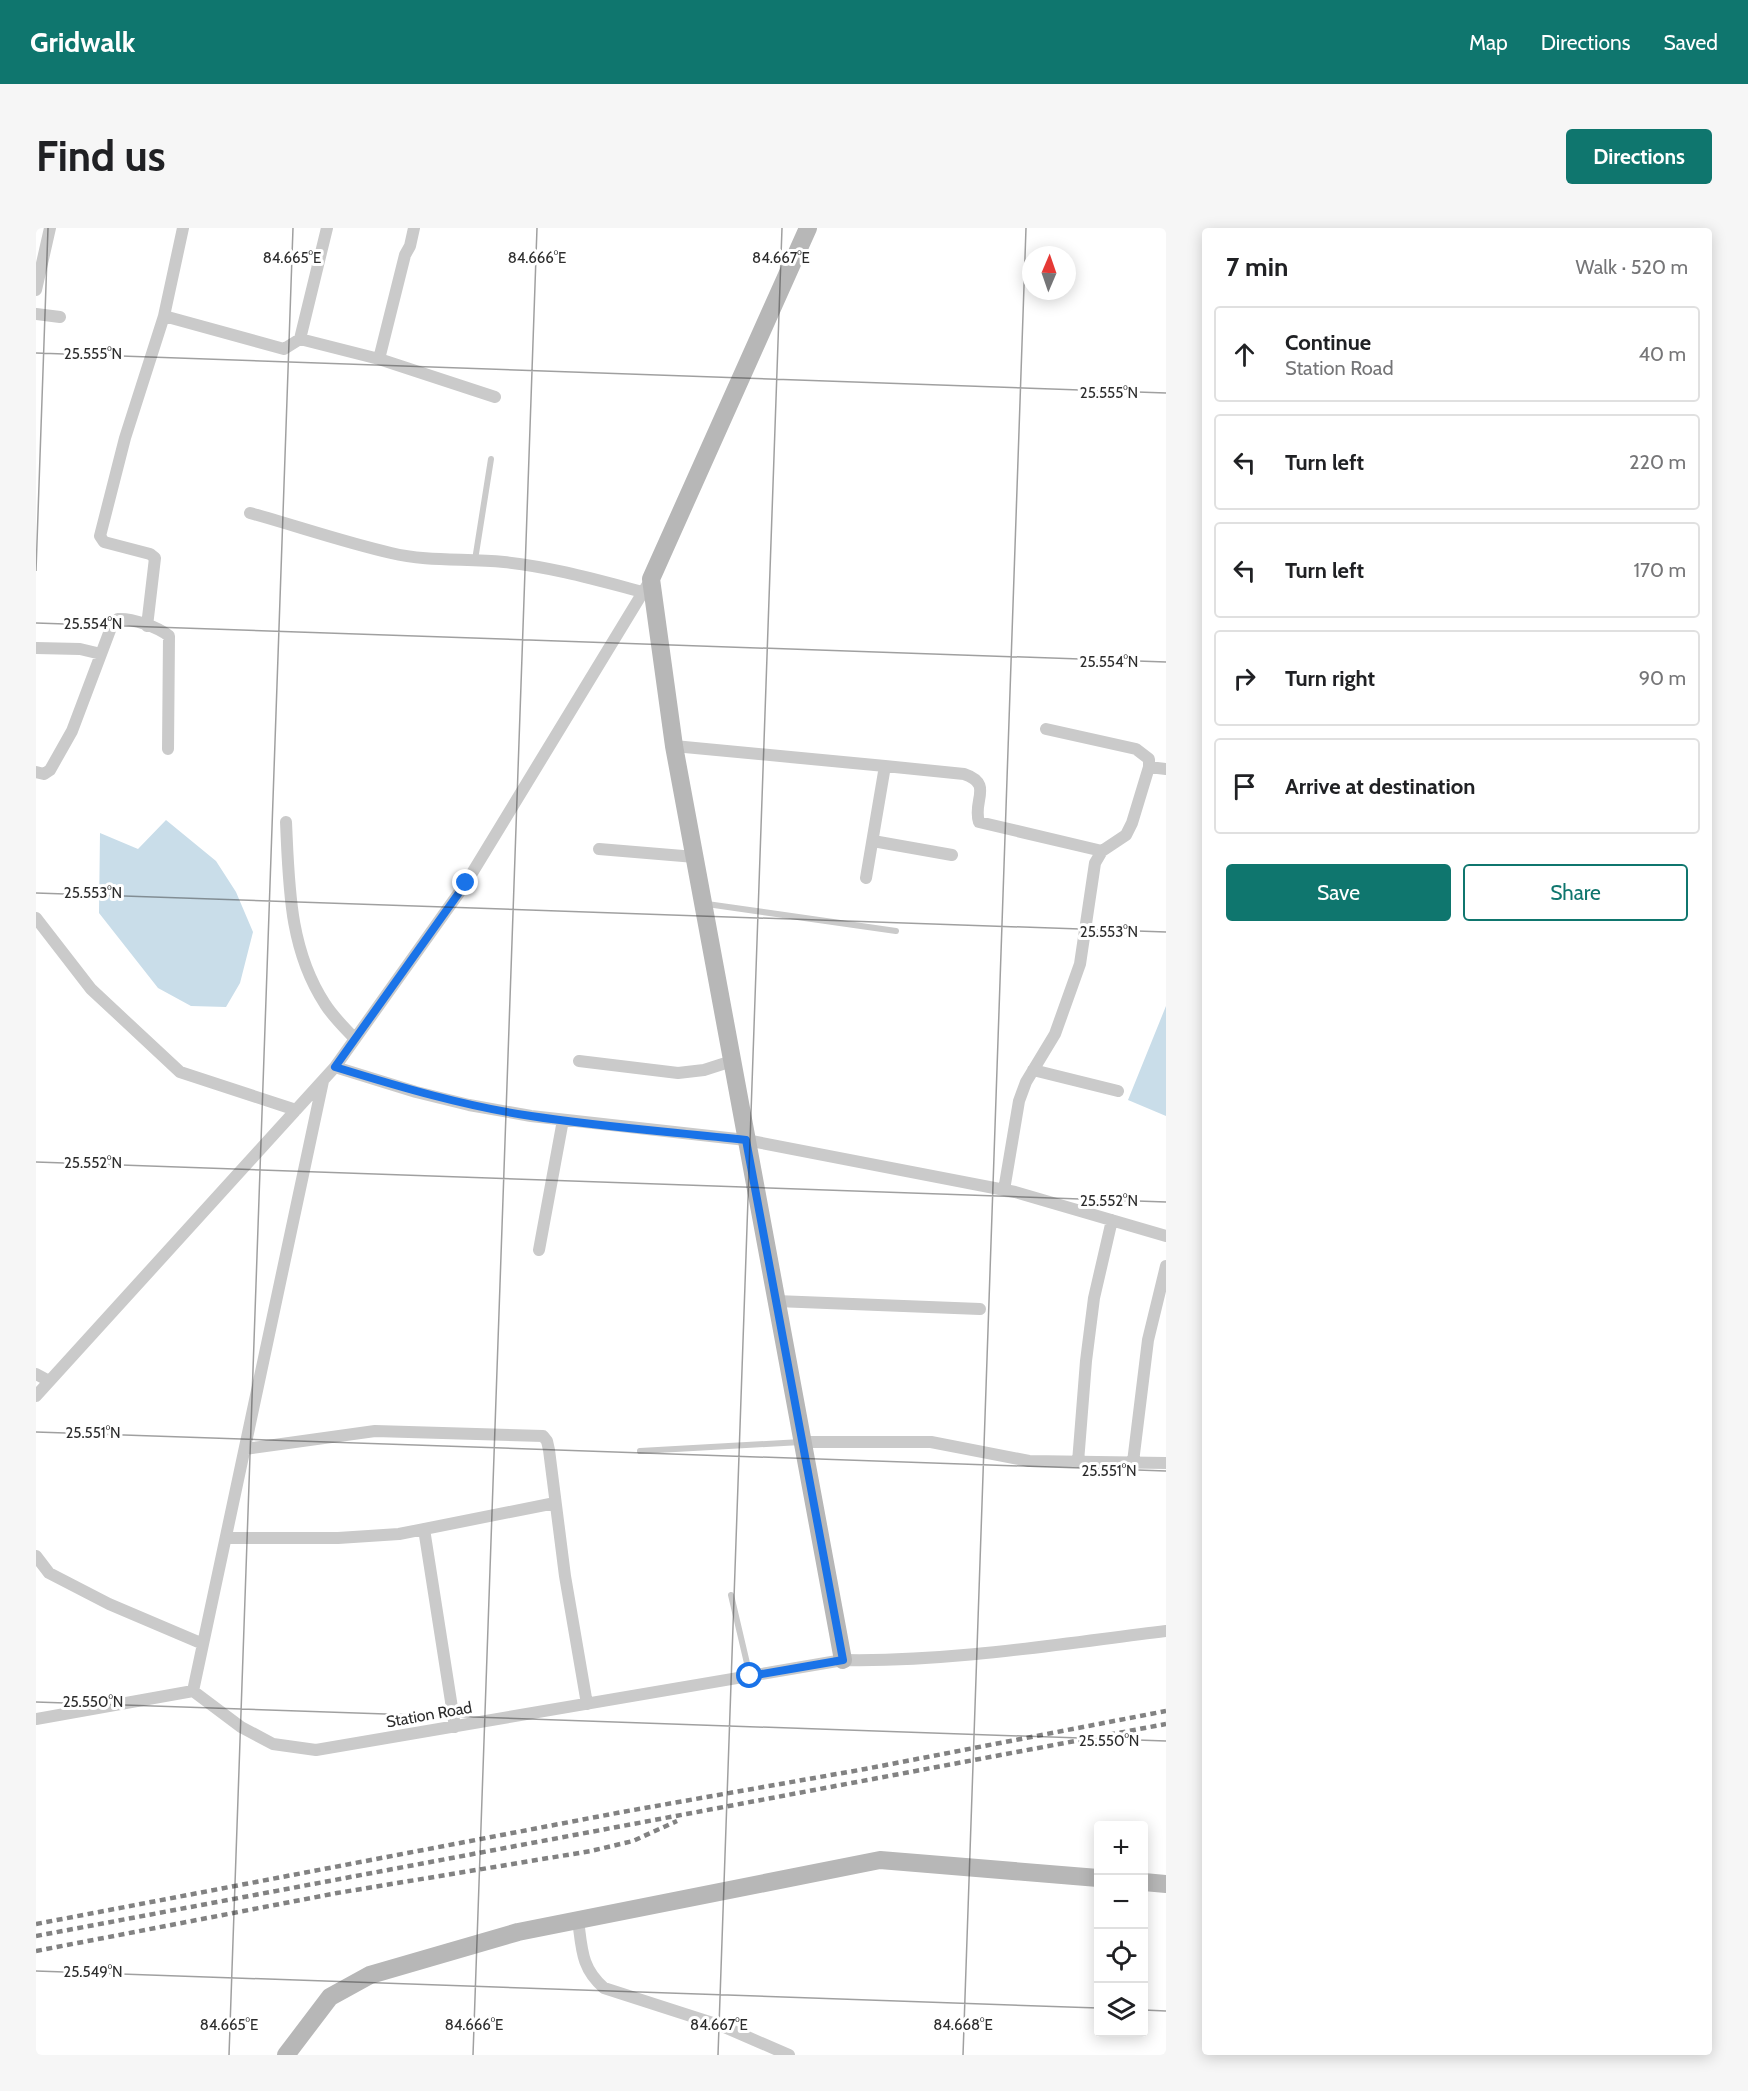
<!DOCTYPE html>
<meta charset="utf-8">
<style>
:root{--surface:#fff;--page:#f6f6f6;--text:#202124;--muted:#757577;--line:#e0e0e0;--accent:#0f766e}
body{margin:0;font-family:Cabin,sans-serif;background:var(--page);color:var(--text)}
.controls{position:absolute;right:18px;bottom:18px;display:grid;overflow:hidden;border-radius:6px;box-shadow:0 3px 15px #0003}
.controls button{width:54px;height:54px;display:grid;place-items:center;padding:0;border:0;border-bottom:2px solid var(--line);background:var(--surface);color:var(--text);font:30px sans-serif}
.compass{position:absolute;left:986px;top:18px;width:54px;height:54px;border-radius:50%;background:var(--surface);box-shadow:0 3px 15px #0003;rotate:2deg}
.stop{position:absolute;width:18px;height:18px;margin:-14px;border:4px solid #1a73e8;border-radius:50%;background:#fff}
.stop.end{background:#1a73e8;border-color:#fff;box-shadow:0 2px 6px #0008}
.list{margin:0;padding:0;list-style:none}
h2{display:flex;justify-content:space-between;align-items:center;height:78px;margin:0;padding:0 24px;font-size:26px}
h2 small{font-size:20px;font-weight:400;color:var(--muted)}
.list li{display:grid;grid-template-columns:39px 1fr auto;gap:18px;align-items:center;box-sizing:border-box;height:96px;margin:0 12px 12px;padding:0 12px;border:2px solid var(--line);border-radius:6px}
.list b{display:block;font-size:22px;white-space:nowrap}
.list p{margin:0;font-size:20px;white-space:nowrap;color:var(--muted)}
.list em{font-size:20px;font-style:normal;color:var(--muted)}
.actions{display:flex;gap:12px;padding:18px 24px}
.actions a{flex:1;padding:14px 0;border:2px solid var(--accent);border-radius:6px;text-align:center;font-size:21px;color:var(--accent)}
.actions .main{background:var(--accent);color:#fff}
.icon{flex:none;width:33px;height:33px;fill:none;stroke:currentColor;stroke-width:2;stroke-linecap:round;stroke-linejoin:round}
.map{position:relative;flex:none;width:1130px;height:1827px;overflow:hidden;border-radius:6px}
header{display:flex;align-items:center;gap:36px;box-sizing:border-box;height:84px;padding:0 30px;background:var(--accent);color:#fff}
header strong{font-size:28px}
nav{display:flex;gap:33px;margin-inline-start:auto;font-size:21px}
.intro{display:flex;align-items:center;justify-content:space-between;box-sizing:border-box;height:144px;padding:0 36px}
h1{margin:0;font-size:42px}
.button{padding:15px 27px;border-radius:6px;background:var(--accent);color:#fff;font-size:21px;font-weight:700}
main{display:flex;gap:36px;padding:0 36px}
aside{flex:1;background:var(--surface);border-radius:6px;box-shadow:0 3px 15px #0003}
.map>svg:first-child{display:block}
.water{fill:#c9dde9}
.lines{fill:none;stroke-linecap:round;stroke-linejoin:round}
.lane{stroke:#cacaca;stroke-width:6}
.street{stroke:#cacaca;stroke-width:12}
.secondary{stroke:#b7b7b7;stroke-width:18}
.rail{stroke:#828282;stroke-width:4.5;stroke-dasharray:6 4.5;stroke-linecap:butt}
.route{stroke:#1a73e8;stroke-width:8}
.ticks{fill:none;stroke:#2d2d2d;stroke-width:1.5;stroke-opacity:0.45}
.labels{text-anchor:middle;stroke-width:6;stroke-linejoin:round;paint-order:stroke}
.street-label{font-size:16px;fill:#2d2d2d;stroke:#fff}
.ticks-label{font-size:15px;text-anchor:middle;fill:#2d2d2d;stroke:#fff;stroke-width:6;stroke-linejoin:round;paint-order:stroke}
</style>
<header>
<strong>Gridwalk</strong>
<nav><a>Map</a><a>Directions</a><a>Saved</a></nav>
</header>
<div class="intro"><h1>Find us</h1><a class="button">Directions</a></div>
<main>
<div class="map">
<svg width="1130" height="1827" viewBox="0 0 1130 1827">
<rect width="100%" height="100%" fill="#fff"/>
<path class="water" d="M130 592 180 633 200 664 217 704 204 755 190 779 155 778 122 760 63 685 64 605 102 621Z
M1130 778V888L1092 872Z"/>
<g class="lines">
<path class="lane" d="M439 332 455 231
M671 676 860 703
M604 1223 765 1214
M695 1367 714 1448"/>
<path class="street" d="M0 62 14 0
M0 86 24 89
M128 88 248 121 264 111 343 131 459 169
M264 111 291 0
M343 131 369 27 374 18 378 0
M214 285C261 298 307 314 355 325 392 334 430 330 468 334 516 339 561 352 607 364
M111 398 119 330 114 326 68 314 64 308 89 210 128 88 147 0
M0 420 44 421 65 426
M638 518 849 538
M1113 539 1130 541
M0 544 8 546 14 542 36 503 76 397 82 391C96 390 122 399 133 408L132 521
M250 594C253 658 253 721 289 776 297 789 309 800 319 811
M837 613 916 627
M563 621 659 629
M830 650 849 538 928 546C958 556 936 573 943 594L1066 623
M0 690 55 761 144 844 260 882
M543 833 642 845 668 842 696 833
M299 839 380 864 433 877 495 888 710 912 979 964 1130 1008
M997 842 1082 863
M968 962 983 873 990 854 1019 806 1044 736 1059 635 1066 623 1090 607 1096 595 1113 539V531L1100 521 1010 501
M503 1022 527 892
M740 1073 944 1081
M0 1146 13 1153
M0 1168 299 839 430 655 615 351
M767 1214H895L993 1233 1130 1235
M209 1221 339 1203 507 1208 511 1213 513 1222 529 1348 551 1476
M1042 1234 1050 1133 1058 1070 1076 992
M1097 1234 1112 1112 1130 1038
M388 1301 419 1499
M190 1310H302L363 1306 519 1275
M0 1328 13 1345 73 1376 167 1416
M157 1463 287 853
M0 1491 157 1463 205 1499 237 1516 280 1522 807 1432C915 1434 1023 1416 1130 1403
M542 1692C546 1721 545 1740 568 1760L686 1798 753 1827"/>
<path class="secondary" d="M772 0 615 351 638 518 807 1432
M1108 1654 1130 1656
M250 1827 294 1769 334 1747 482 1704 844 1632 1062 1650"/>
<path class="rail" d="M0 1696 586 1584 829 1541 1130 1483
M0 1708 1130 1496
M0 1723 301 1665 555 1623 597 1613 641 1593"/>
</g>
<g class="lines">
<path class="route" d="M430 655 299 839C364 859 428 878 495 888 566 899 638 904 710 912L807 1432 714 1448"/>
</g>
<path class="ticks" d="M0 125 1130 165M0 343 12 0M0 395 1130 434M0 665 1130 704M0 934 1130 974M0 1204 1130 1243M0 1474 1130 1513M0 1743 1062 1780M1108 1782 1130 1783M193 1827 257 0M437 1827 501 0M682 1827 746 0M927 1827 990 0"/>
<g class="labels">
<g class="street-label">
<text transform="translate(393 1486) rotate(-10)" y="6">Station Road</text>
</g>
</g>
<g class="ticks-label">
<text x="256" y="35">84.665°E</text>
<text x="501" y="35">84.666°E</text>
<text x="745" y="35">84.667°E</text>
<text x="57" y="131">25.555°N</text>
<text x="1073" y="170">25.555°N</text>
<text x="57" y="401">25.554°N</text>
<text x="1073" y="439">25.554°N</text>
<text x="57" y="670">25.553°N</text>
<text x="1073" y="709">25.553°N</text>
<text x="57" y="940">25.552°N</text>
<text x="1073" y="978">25.552°N</text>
<text x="57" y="1210">25.551°N</text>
<text x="1073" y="1248">25.551°N</text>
<text x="57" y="1479">25.550°N</text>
<text x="1073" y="1518">25.550°N</text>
<text x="57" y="1749">25.549°N</text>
<text x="193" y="1802">84.665°E</text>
<text x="438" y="1802">84.666°E</text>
<text x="683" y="1802">84.667°E</text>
<text x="927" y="1802">84.668°E</text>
</g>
</svg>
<div class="controls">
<button>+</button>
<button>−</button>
<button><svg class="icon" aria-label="locate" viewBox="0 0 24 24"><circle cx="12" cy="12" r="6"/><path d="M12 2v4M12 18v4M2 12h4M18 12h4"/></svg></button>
<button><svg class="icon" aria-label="layers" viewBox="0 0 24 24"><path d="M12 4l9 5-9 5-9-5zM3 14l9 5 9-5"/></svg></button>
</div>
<svg class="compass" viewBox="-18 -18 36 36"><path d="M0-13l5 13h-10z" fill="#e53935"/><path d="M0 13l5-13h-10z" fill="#757577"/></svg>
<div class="stop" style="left:714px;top:1448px"></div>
<div class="stop end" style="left:430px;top:655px"></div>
</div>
<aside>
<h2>7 min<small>Walk · 520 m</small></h2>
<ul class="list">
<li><svg class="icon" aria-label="ahead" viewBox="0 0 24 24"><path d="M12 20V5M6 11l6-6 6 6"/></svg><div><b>Continue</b><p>Station Road</p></div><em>40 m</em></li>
<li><svg class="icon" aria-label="left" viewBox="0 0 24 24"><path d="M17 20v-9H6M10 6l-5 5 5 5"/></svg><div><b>Turn left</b></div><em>220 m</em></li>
<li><svg class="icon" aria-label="left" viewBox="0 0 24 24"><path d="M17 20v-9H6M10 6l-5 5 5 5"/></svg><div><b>Turn left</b></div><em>170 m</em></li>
<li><svg class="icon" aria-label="right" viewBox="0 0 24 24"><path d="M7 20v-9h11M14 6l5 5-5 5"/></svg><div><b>Turn right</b></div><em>90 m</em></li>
<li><svg class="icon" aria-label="arrive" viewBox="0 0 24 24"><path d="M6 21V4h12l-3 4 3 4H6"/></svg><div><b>Arrive at destination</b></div></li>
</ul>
<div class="actions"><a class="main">Save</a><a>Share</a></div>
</aside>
</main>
